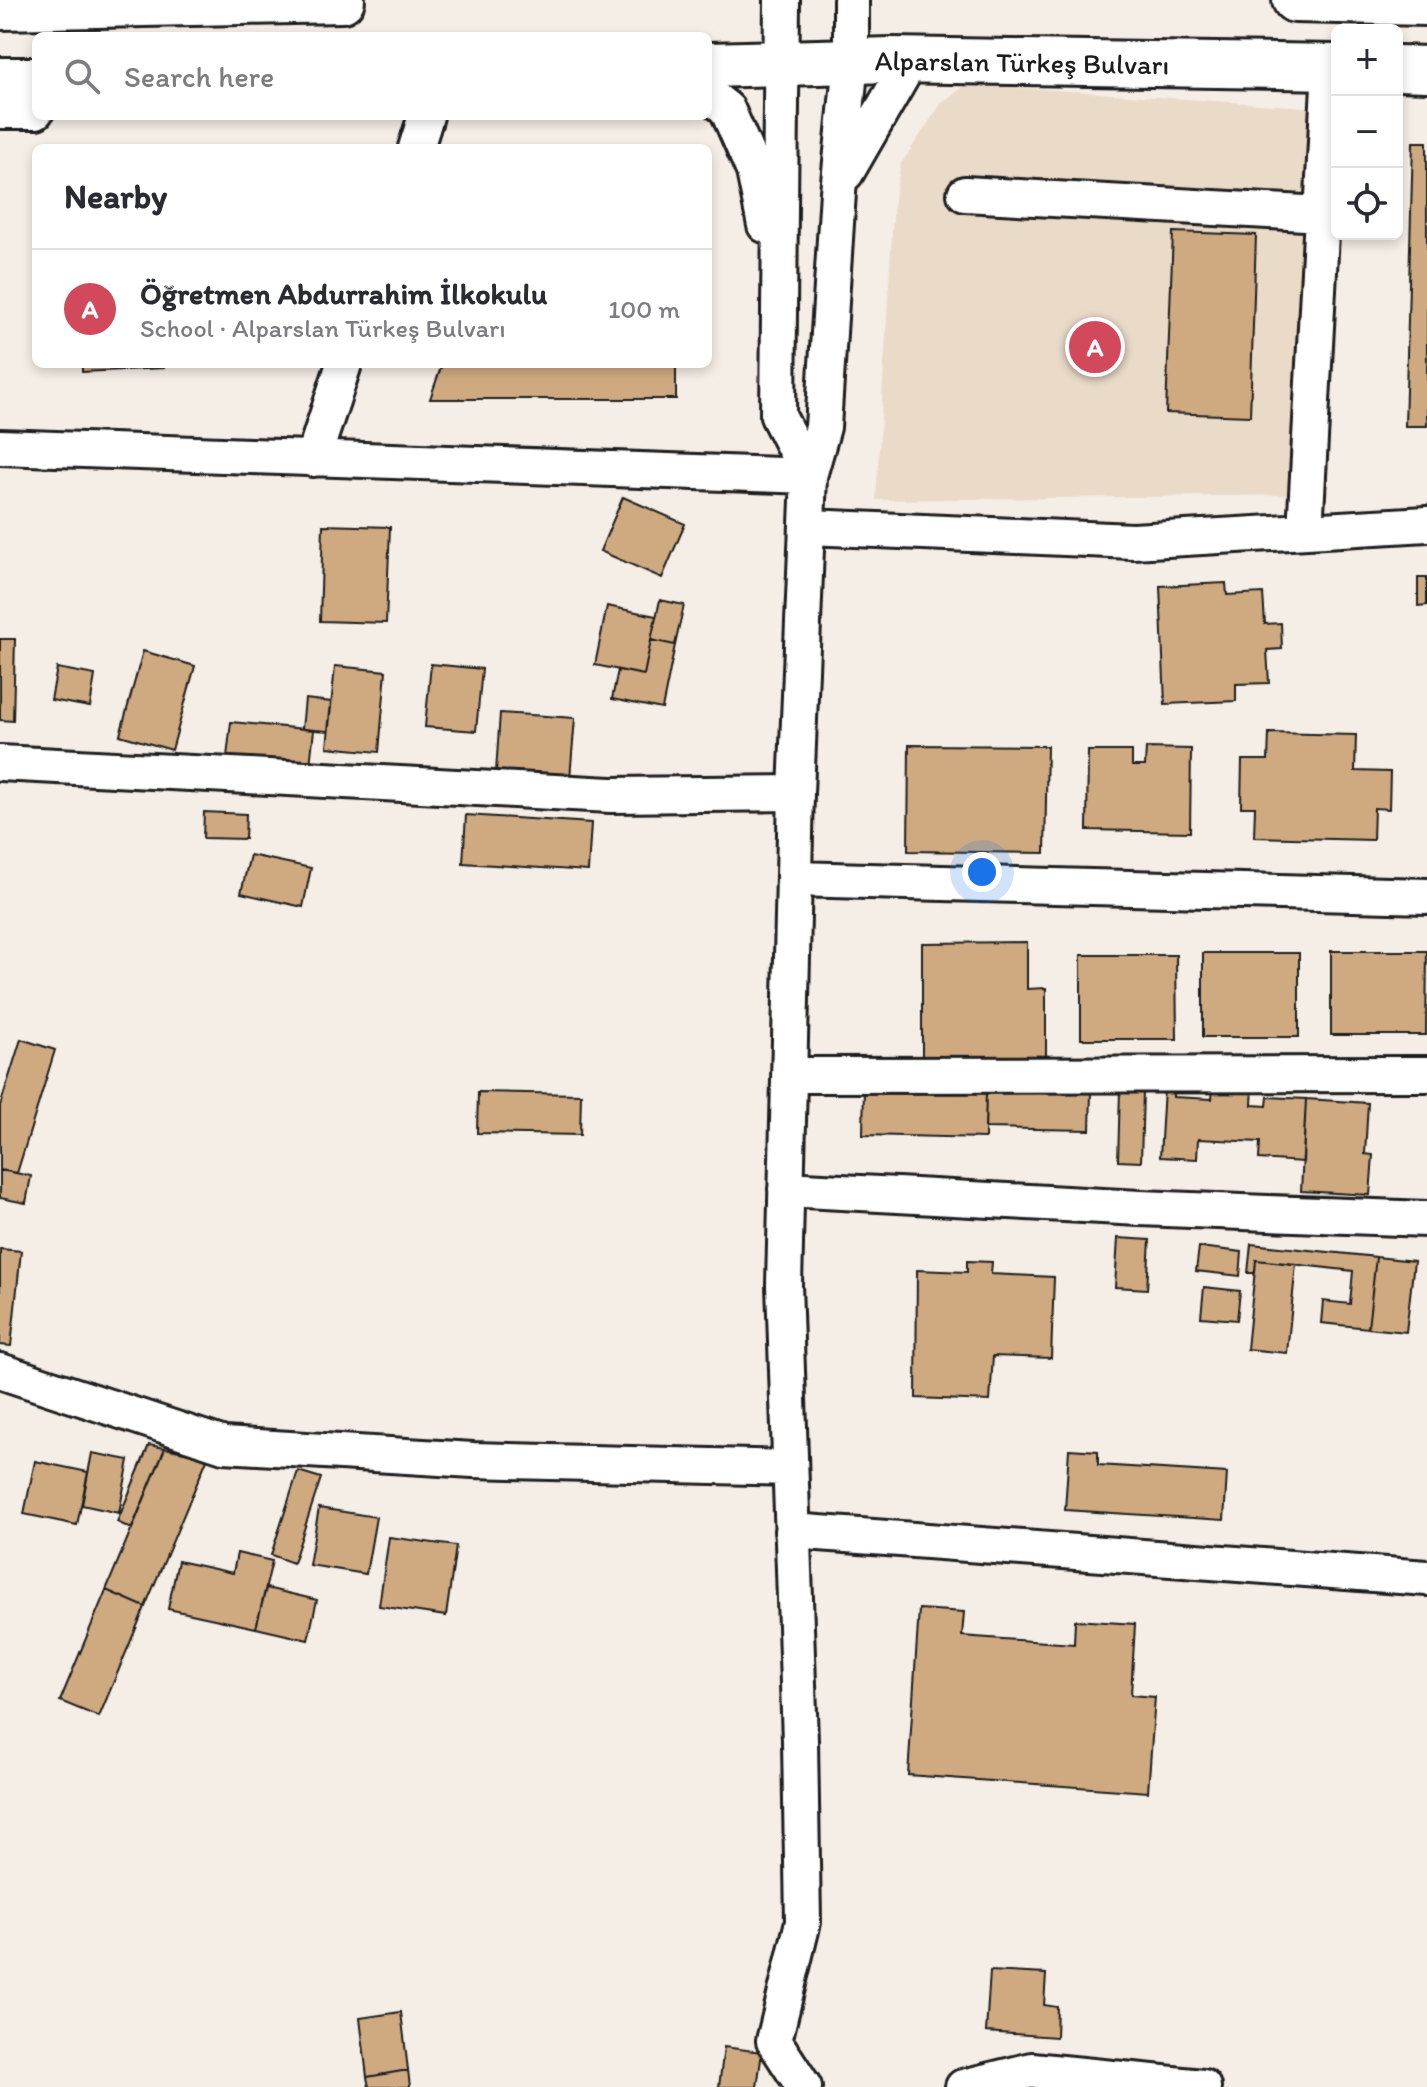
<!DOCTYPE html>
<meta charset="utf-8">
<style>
:root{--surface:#fff;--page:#f7f7f7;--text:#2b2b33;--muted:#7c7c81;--line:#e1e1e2;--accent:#d1495b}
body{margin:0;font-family:Itim,sans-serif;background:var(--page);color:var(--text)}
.controls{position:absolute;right:24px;top:24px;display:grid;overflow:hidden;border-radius:12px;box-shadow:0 4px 12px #0003}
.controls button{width:72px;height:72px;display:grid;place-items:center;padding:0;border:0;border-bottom:2px solid var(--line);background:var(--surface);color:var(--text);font:40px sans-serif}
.you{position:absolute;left:982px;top:872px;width:28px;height:28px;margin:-20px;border:6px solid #fff;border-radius:50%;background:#1a73e8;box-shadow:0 0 0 12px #1a73e833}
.badge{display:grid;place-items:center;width:52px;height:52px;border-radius:50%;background:var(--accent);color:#fff;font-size:26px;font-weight:700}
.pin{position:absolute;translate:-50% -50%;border:4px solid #fff;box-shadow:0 2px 8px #0006}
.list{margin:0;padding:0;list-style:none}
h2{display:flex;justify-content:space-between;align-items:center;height:104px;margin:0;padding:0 32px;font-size:34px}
h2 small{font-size:26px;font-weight:400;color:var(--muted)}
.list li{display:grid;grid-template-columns:52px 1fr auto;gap:24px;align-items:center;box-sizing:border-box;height:120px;padding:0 32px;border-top:2px solid var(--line)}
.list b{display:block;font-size:30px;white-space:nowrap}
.list p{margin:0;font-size:26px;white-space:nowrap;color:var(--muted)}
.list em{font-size:26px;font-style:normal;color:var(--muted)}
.icon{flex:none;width:44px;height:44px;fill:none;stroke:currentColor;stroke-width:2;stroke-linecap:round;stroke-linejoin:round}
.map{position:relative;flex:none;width:1427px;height:2087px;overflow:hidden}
.search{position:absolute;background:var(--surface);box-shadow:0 4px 12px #0003;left:32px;top:32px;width:680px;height:88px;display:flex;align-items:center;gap:20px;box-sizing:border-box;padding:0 28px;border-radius:12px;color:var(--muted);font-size:30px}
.panel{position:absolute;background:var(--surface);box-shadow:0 4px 12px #0003;left:32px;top:144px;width:680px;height:224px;border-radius:12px}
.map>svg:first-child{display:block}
.built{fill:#eadac8}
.building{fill:#cfaa81;stroke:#1c1c1c;stroke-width:2}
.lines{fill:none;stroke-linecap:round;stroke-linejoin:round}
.minor-casing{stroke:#1c1c1c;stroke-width:40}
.major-casing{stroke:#1c1c1c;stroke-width:50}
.minor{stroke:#fff;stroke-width:34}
.major{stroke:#fff;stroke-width:44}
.labels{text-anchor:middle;stroke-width:6;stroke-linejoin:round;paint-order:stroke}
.street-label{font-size:28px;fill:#1c1c1c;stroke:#fff}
</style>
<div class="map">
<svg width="1427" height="2087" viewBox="0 0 1427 2087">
<rect width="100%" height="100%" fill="#f5eee6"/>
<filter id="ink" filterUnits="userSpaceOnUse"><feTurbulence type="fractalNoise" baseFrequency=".0125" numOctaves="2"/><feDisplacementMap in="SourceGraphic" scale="16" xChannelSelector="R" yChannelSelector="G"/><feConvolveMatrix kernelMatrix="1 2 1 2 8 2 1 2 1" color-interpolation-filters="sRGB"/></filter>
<g filter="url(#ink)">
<path class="built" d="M968 84 1319 108 1294 495 876 500 894 199 901 164 942 102Z"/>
<path class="building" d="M1413 142H1427V426H1405Z
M1173 232 1256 235 1250 416 1166 413Z
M82 364H164V368L82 372Z
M442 364H676V399H430Z
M623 497 685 524 662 578 600 551Z
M323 525 390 527 386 623 320 621Z
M1418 578H1427V605L1418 606Z
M1226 583 1227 595 1263 593 1265 624 1281 623 1282 649 1267 650 1269 683 1236 684V701L1165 704 1160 586Z
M660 600 684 605 675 645 651 640Z
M607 606 656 616 644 675 595 665Z
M0 639H15L13 721 0 720Z
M651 640 675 645 662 709 612 699 618 670 644 675Z
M143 651 195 666 172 750 120 735Z
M431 664 482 669 476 731 425 727Z
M335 666 386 671 379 752 327 747Z
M57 668 95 675 90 707 51 700Z
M305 699 331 702 328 731 302 729Z
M500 713 575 718 570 778 496 772Z
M231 722 314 730 310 765 227 757Z
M1269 733 1356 735 1355 771 1390 772 1389 809 1374 808 1373 840 1254 837 1255 807H1241L1242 760H1268Z
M909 745 1047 746 1045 853 908 851Z
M1146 748 1191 749 1190 832 1087 830 1088 751H1132V766H1145Z
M204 812 246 814 245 839 203 838Z
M466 815 591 823 588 871 463 863Z
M250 855 311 868 303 907 241 893Z
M1027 942V989L1046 988V1056L922 1057V943Z
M1331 951H1427L1426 1035H1331Z
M1203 953H1299V1037H1203Z
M1081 955H1176L1177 1039H1081Z
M21 1039 55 1050 17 1173 0 1170V1106Z
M1214 1082 1253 1085 1252 1105 1267 1106 1268 1097 1306 1099 1303 1162 1259 1159 1260 1142 1198 1139 1197 1159 1160 1157 1164 1088 1173 1089V1097L1212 1099Z
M864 1087 986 1090 985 1138 863 1135Z
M986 1090 1091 1092 1090 1130 985 1128Z
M1120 1090 1143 1091 1141 1162 1118 1161Z
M478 1092 581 1094 580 1135 477 1133Z
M1306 1099 1368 1103 1365 1154 1373 1155 1370 1195 1301 1191Z
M0 1170 31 1176 26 1203 0 1198Z
M1118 1238 1150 1240 1147 1289 1115 1287Z
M1251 1244 1376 1257 1368 1328 1321 1323 1323 1301 1350 1304 1353 1271 1256 1260 1255 1273H1248Z
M1199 1247 1242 1252 1240 1276 1196 1271Z
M0 1249 21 1251 11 1346 0 1345Z
M1376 1257 1414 1261 1406 1332 1368 1328Z
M1256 1260 1296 1264 1287 1353 1247 1349Z
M967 1261 992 1262 991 1274 1054 1277 1051 1358 993 1356 990 1401 916 1398 917 1270 967 1272Z
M1204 1287 1240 1291 1237 1320 1201 1317Z
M149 1445 165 1448 132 1529 117 1522Z
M165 1448 208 1457 145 1607 106 1590Z
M1069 1449 1098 1451V1465L1227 1473 1224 1520 1065 1510Z
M92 1453 129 1460 119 1513 82 1505Z
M35 1461 88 1472 77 1525 24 1514Z
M298 1471 321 1478 293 1563 271 1555Z
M319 1508 376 1517 366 1574 309 1565Z
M389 1537 456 1546 446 1616 379 1606Z
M237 1553 272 1561 256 1628 168 1609 178 1561 233 1573Z
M266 1588 317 1600 308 1640 256 1628Z
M106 1590 145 1607 99 1717 60 1701Z
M919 1609 964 1612 962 1636 1074 1644 1075 1620 1135 1624 1131 1695 1155 1697 1148 1792 908 1775Z
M990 1971 1046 1974 1044 2005 1057 2007 1056 2037 986 2032Z
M401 2012 408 2070 367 2077 360 2018Z
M724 2047 762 2052 757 2087H719Z
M408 2070 410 2087H369L367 2077Z"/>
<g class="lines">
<defs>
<path id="minor" d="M782 0 778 416 809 476
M708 94 727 109 754 171 765 225
M0 111H36
M416 148 426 116
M846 173 911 60
M965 194 1322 214
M0 447 809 476
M313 459 344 364
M808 527 1133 541 1427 524
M1305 531 1330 67
M0 763 611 795 796 793
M794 879 1427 896
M790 1075 1427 1074
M786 1189 1140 1208 1427 1219
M0 1371 224 1445 473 1460 790 1468
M792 1531 1427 1578
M804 2087 774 2041 803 1922 800 1741 784 1285 796 793 809 476 823 427 838 192 851 61V0
M963 2087 1032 2070 1203 2087"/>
<g id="major">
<path d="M1295 0 1427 3"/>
<path d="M0 7 342 0"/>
<path id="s1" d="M708 65 891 60 1337 67"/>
<path d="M1397 68 1427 69"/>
<path d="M0 80H36"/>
</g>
</defs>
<use href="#minor" class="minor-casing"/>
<use href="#major" class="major-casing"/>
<use href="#minor" class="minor"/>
<use href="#major" class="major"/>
</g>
</g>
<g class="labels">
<g class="street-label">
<text dy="10" stroke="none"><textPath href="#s1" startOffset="314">Alparslan Türkeş Bulvarı</textPath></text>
</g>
</g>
</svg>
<div class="controls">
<button>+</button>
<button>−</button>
<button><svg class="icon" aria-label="locate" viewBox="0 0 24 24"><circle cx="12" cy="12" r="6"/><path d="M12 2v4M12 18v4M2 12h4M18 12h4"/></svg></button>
</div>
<div class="you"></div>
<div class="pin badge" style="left:1095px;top:347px">A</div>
<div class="search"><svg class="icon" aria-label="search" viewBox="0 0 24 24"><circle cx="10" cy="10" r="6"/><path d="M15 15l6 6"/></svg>Search here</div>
<section class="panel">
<h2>Nearby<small></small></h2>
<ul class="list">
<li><span class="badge">A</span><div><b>Öğretmen Abdurrahim İlkokulu</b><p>School · Alparslan Türkeş Bulvarı</p></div><em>100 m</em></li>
</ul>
</section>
</div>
